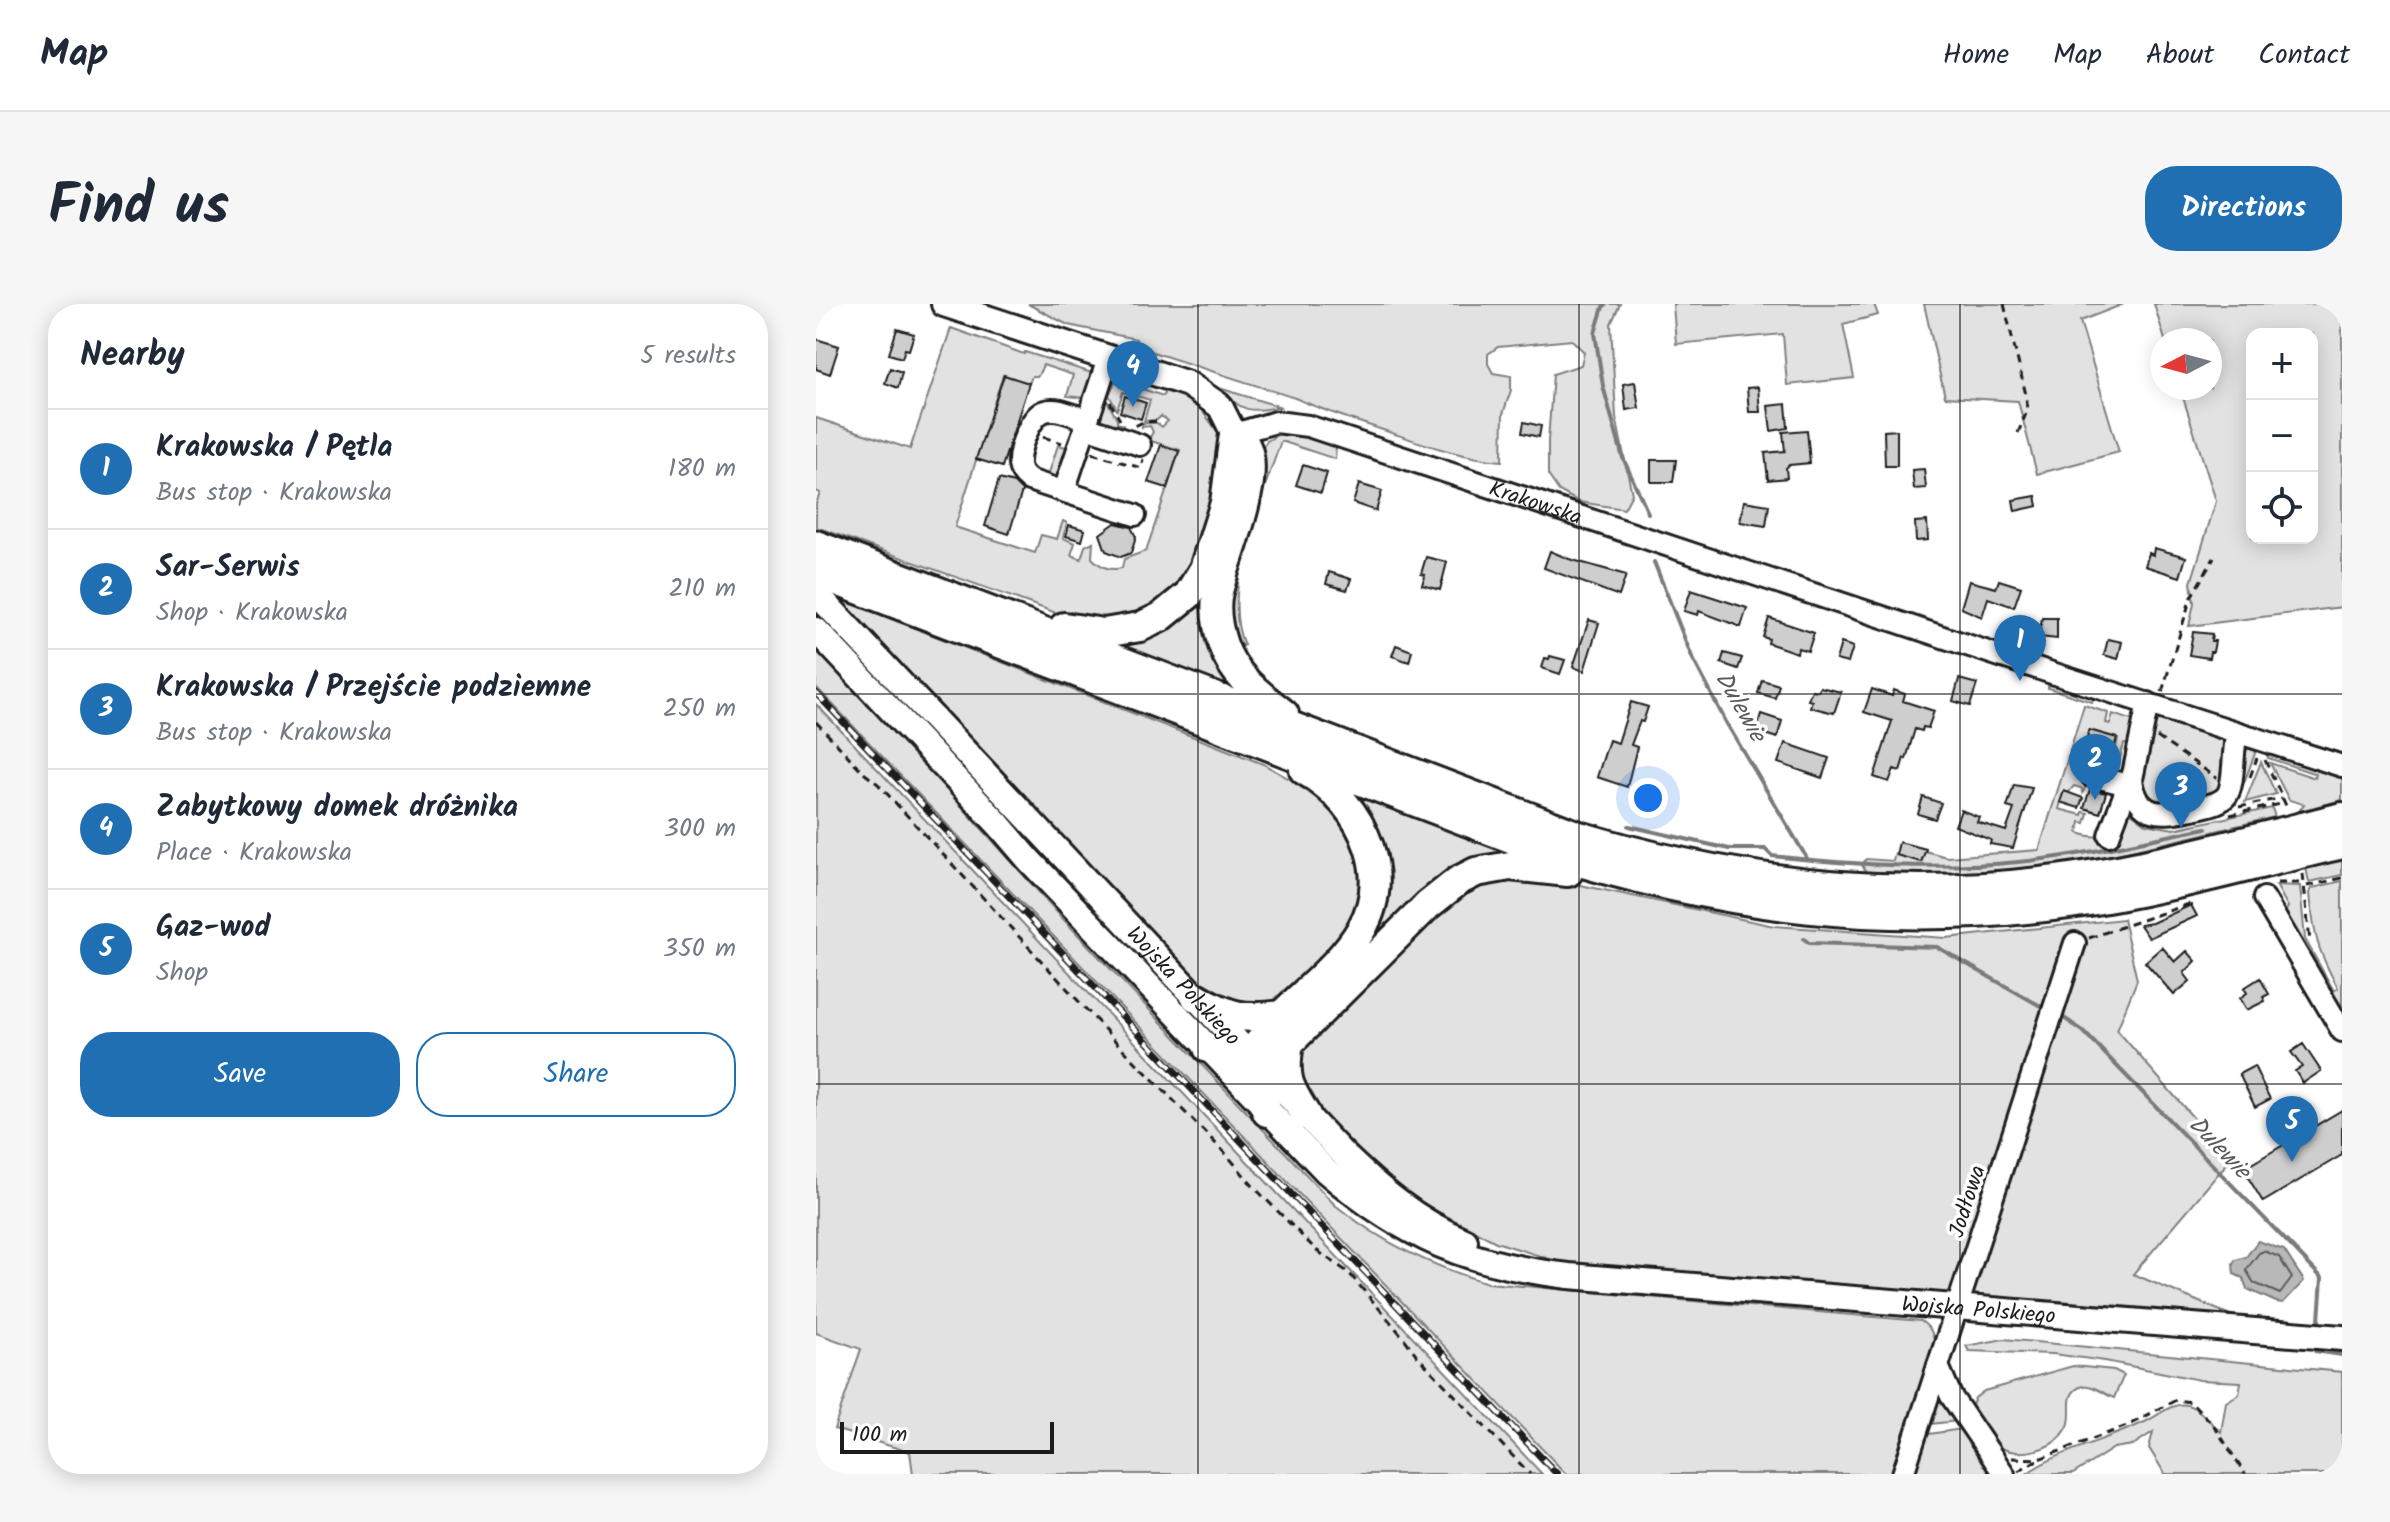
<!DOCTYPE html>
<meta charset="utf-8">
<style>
:root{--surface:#fff;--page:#f6f6f7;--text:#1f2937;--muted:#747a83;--line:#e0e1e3;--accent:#1f6fb2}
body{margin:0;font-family:Kalam,sans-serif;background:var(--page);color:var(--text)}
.controls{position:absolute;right:24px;top:24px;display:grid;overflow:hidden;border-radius:16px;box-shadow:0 4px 20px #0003}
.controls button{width:72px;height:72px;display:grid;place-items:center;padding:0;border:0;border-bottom:2px solid var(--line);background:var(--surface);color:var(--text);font:40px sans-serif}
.compass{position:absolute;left:1334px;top:24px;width:72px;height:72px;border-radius:50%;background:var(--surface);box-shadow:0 4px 20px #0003;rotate:264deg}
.scale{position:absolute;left:24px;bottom:20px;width:214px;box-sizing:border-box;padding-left:8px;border:4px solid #1c1c1c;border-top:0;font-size:22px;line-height:28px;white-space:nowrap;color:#1c1c1c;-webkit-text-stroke:6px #fff;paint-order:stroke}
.you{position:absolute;left:832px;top:494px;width:28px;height:28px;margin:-20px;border:6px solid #fff;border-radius:50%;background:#1a73e8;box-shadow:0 0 0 12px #1a73e833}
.badge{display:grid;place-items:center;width:52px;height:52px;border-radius:50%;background:var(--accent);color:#fff;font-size:26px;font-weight:700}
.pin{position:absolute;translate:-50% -66px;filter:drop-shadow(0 2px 4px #0008)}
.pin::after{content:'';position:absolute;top:42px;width:28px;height:24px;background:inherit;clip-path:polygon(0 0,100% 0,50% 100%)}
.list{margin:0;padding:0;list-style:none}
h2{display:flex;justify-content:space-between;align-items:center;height:104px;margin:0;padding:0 32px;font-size:34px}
h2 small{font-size:26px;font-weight:400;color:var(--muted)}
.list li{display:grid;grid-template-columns:52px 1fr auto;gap:24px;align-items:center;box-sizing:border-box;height:120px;padding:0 32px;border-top:2px solid var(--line)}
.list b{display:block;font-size:30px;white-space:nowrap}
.list p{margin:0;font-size:26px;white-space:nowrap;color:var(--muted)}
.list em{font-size:26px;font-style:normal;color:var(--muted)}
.actions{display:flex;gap:16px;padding:24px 32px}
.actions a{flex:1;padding:18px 0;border:2px solid var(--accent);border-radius:32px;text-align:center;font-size:28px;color:var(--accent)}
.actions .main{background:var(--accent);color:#fff}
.icon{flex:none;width:44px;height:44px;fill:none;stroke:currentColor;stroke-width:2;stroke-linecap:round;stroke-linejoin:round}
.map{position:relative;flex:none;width:1526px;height:1170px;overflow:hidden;border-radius:32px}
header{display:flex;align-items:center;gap:48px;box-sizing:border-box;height:112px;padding:0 40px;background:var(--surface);border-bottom:2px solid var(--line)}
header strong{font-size:38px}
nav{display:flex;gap:44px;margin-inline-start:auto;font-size:28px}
.intro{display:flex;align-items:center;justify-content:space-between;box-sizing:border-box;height:192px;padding:0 48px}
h1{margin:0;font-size:56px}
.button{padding:20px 36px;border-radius:32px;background:var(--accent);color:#fff;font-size:28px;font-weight:700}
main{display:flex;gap:48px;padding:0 48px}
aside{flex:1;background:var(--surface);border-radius:32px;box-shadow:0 4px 20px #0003}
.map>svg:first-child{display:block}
.green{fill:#e2e2e2;stroke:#7f7f7f;stroke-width:2;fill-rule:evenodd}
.water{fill:#b8b8b8;stroke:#7a7a7a;stroke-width:2}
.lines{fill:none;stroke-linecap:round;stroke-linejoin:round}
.shore{stroke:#5a5a5a;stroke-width:2}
.stream{stroke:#7a7a7a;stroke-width:4}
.building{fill:#cecece;stroke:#1c1c1c;stroke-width:2}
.minor-casing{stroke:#1c1c1c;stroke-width:26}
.major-casing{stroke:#1c1c1c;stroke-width:30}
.highway-casing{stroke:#1c1c1c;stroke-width:34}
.path{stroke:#1c1c1c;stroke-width:3;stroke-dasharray:8 6;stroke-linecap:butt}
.minor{stroke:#fff;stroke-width:20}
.major{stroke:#fff;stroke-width:24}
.highway{stroke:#fff;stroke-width:28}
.rail-casing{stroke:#1c1c1c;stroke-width:7}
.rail{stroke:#fff;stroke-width:4;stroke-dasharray:12;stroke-linecap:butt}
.grid{fill:none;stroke:#1c1c1c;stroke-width:2;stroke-opacity:0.55}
.labels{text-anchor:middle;stroke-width:7;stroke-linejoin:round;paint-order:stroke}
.street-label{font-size:22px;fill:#1c1c1c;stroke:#fff}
.water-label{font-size:24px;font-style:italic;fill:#5a5a5a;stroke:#fff}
</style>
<header>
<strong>Map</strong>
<nav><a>Home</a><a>Map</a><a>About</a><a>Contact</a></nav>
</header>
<div class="intro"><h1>Find us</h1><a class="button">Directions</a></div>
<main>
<aside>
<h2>Nearby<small>5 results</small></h2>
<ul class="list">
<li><span class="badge">1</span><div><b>Krakowska / Pętla</b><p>Bus stop · Krakowska</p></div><em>180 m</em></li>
<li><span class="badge">2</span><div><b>Sar-Serwis</b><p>Shop · Krakowska</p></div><em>210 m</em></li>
<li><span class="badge">3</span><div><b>Krakowska / Przejście podziemne</b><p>Bus stop · Krakowska</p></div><em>250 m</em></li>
<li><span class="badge">4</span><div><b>Zabytkowy domek dróżnika</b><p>Place · Krakowska</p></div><em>300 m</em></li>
<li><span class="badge">5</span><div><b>Gaz-wod</b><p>Shop</p></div><em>350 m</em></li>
</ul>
<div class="actions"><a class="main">Save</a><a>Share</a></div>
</aside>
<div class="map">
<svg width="1526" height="1170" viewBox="0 0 1526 1170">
<rect width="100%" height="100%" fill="#fff"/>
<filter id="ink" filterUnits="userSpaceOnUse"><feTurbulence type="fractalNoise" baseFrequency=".0125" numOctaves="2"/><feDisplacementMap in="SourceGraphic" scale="16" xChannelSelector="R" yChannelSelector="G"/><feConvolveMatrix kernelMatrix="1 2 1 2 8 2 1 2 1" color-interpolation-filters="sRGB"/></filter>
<g filter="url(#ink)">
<path class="green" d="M212 0H804L795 20 800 113 816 190 808 205 763 198 743 187 732 171V137L737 70 765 61 768 48 756 36 682 43 672 50V60L677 69 695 72V86L687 110 686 157C645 154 606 139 567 126 537 116 508 107 479 94L318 42 320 35 252 21Z
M857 0H1058L1062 11 1027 20 1038 74 971 81 967 30 860 40Z
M1108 0H1308L1264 17 1303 148 1221 170 1202 97 1129 93Z
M1338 0H1526V303L1373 322 1378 299 1375 279 1400 197 1364 84H1394V36H1349ZM1436 30H1496V234H1436Z
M135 24 208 50 209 48 279 70 269 94 251 92 257 71 227 61 222 72H216L213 80 187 71 139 223 219 249 225 231 241 235 247 217 251 219 247 234 259 239 255 251 265 255 269 242 277 238 276 254C285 263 293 267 306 264L308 255 330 247 364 146 335 137 330 132 334 133 337 128 334 122 326 123 327 119H341L346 123 352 117 345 112 341 116 328 117 334 96 307 88 301 106 293 91 300 76 347 92 349 87 298 69 365 91 384 104 401 127 407 142 406 188 365 284 340 305 311 314 285 317 257 315 0 223V200L4 189 0 187V114L94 145Z
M403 84 465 103C431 108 428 109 403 84Z
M286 93 290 95 301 115V119L307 121 305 128 286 121 281 116Z
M465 129C485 130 502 137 520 143L519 155 465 137C447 192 403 287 428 341L418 344 409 310 446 144 451 137Z
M242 141 254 144 240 177 232 172Z
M397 279 434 393 292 337Z
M14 291 447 460 509 495 531 521 547 555 550 593 525 638 455 702 404 696 378 676 246 532Z
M0 302 351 680 326 658 0 313Z
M0 341 249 617 519 901C566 939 615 962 672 979L1105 1017C1116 1025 1119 1032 1118 1045L1078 1170H750L0 383Z
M1232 381 1279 390 1276 398 1232 384Z
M0 400 726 1170H97L94 1148 18 1125 45 1045 0 1029Z
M1268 401 1292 409 1290 419 1294 420 1297 410 1318 417 1315 441 1308 440 1301 464 1295 462 1302 435 1273 426 1268 442 1271 444 1268 453 1287 458 1289 465 1304 468 1276 464 1267 489 1265 484 1258 482 1252 489 1248 488 1243 505 1266 511 1267 508 1272 509 1269 519 1264 518 1262 529C1291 539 1292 527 1311 506L1330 520 1358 525 1456 504 1459 513C1361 535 1261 565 1159 570 1123 571 1086 569 1050 568L1046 561 1050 555 1077 557 1079 549 1106 557 1109 547 1131 553 1223 546 1252 453 1259 454 1260 448 1254 446Z
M1337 412 1404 432C1411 442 1409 450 1408 462 1407 467 1407 475 1405 480 1398 497 1333 513 1327 479 1324 465 1337 432 1337 412Z
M1435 443 1441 444 1420 500 1409 502 1427 448Z
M1449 446 1526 470V496L1483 507 1488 500 1473 496 1454 459 1499 474 1500 470 1452 454Z
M1445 458 1460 490 1429 498Z
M533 485 701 552 681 553 449 739 558 626Z
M1526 557V571L1493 578 1490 564Z
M675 573 736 575 958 622 1130 634 1307 615 1321 676 1301 726 1414 856 1317 970 1450 1026 740 957 680 938 605 899 561 867 491 794 478 750 613 611Z
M1526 577V709L1468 610 1472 603 1460 581 1484 582 1489 635 1518 687 1522 684C1501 645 1498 632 1494 589L1496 584Z
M1188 1035 1526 1068V1170H1349L1333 1144 1337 1128 1317 1141 1298 1144 1257 1170H1210C1242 1147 1294 1135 1331 1117 1343 1111 1357 1098 1371 1101 1384 1104 1395 1120 1405 1128L1410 1098 1423 1090 1425 1078 1384 1076 1289 1057 1237 1050 1153 1047 1150 1042Z
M1257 1062 1298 1066 1308 1071 1298 1094C1288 1090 1274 1078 1264 1083 1247 1091 1258 1109 1252 1122 1240 1146 1205 1155 1181 1142 1170 1136 1161 1118 1153 1108L1159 1094 1168 1087Z
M1120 1086 1143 1117 1113 1120Z
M1152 1124 1182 1170H1095L1107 1131Z"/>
<path class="water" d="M1442 937 1468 946 1488 977 1467 999 1460 998 1431 985 1427 974 1418 970 1417 960 1419 956 1430 953Z"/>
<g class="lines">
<path class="shore" d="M1448 947 1463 953 1476 974 1464 990 1438 979 1430 966 1443 949Z"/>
<path class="stream" d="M790 0 787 3 779 29 787 82 807 154 832 209
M838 258 876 353 911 420 992 556
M813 522 913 545H949L956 552C1037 561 1120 566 1202 558 1265 552 1328 537 1390 524
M988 635 993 639 1121 643 1228 704
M1245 712 1267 727 1506 974 1503 1016
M1499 1047 1526 1051"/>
</g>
<path class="building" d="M81 25 98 30 93 46 89 45 86 54 73 50Z
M0 35 23 42 14 70 0 65Z
M74 64 86 68 82 84 69 79Z
M188 71 213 79 186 163 160 155Z
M819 78 823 104 810 106 807 80Z
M942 83 944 108H933L931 84Z
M309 92 330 99 325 115 304 108Z
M970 100 972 124 955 127 952 102Z
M708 118 725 122 723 133 706 129Z
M991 126 994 159 973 161 970 164 971 174 952 176 949 149 969 147 967 128Z
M1081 126V162H1069L1068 127Z
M345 141 363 147 351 184 332 178Z
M835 156H860L857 178H835Z
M487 161 511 169 505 189 480 181Z
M1108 165 1110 184 1098 185 1096 166Z
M183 175 198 179 206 187 193 230 169 222Z
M543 180 566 187 560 207 537 199Z
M1220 192 1222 202 1199 207 1197 196Z
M928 197 953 201 950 222 924 218Z
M1111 217 1112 236 1100 237 1099 218Z
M299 219 315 223 320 233 315 249 305 253 290 247 284 230Z
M253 221 269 226 266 237 250 232Z
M1338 244 1370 253 1364 273 1329 262 1333 249 1337 251Z
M734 247 753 255 810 271 803 292 728 264Z
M610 253 631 258 624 286 606 281 609 271 605 270Z
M513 268 535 275 531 286 510 280Z
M1183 276 1205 283 1198 303 1172 294 1166 313 1145 304 1153 277 1180 284Z
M875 286 931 304 925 323 883 307 882 311 868 307Z
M953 314 998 329 992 347 982 344 981 349 952 339 953 335 947 333Z
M1226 314H1241V335L1223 333Z
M773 316 783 319 768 367 757 363Z
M1377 328 1396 330 1395 337H1399L1397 348H1394L1393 354 1373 351Z
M1292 335 1306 338 1302 355 1288 351Z
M1025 339 1037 343 1032 359 1020 356Z
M580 341 596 347 593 358 576 352Z
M908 349 926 354 922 365 905 359Z
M734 352 749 356 744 370 726 364 729 354 733 355Z
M1143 375 1161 380 1154 402 1137 397Z
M946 376 963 381 959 394 942 389Z
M1004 383 1025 388 1018 409 994 403 996 397 992 396 996 386 1002 387Z
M1056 385 1076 392 1078 386 1089 390 1087 397 1118 407 1112 424 1107 423 1106 427 1099 425 1090 455 1088 454 1084 467 1078 465 1073 478 1058 473 1076 417 1048 408Z
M815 398 832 403 827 418 824 417 815 441 821 443 811 483 781 473 793 436 802 439Z
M945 410 966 417 961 434 940 427Z
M1273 426 1301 434 1297 447 1291 445 1288 456 1268 450Z
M969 439 1013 454 1006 474 962 459Z
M1198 481 1216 484 1197 544 1174 540 1175 536 1139 522 1145 506 1163 513 1161 518 1190 527 1198 505 1191 503Z
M1274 485 1290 489 1284 509 1268 504Z
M1248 487 1267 494 1263 504 1244 498Z
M1107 493 1125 499 1119 515 1102 510Z
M1083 538 1110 545 1105 558 1080 551Z
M1375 601 1381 612 1333 634 1324 621 1336 619Z
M1346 643 1359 658 1371 647 1380 657 1368 669 1374 677 1358 691 1329 658Z
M1444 674 1453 690 1447 693 1449 697 1431 706 1424 694 1431 689 1428 684Z
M1487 740 1505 767 1487 779 1479 767 1486 763 1475 748Z
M1438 762 1454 795 1439 803 1423 770Z
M1483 794 1489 803 1461 820 1456 810Z
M1526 806V851L1447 898 1427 865Z"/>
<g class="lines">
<defs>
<g id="minor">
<path d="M271 116C258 112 242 103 229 107 214 111 202 146 203 161 204 168 208 172 213 176L319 211"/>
<path d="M269 123 324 141"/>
<path id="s1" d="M418 130 460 118 492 122 1208 360 1526 462"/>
<path d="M248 187 292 55"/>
<path d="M1332 399 1316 475C1321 515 1346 511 1377 505 1388 502 1404 501 1411 491 1419 479 1416 446 1421 429"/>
<path d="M1276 472 1312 481"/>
<path d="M1293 531 1315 473"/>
<path d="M1448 594 1526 727"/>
<path d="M1122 1062 1135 1092 1188 1170"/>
<path d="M1087 1170 1259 639"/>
</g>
<g id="major">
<path d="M128 0 372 80 404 102 418 130"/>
<path id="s2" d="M0 289 524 847C561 883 600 917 649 937"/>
<path id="s3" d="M0 326 183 521 213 556 510 867C588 933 652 961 753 972L1526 1034"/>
</g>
<path id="highway" d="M0 241 763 532C913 577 1067 597 1224 578 1326 566 1426 538 1526 513
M0 269 734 549C908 604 1072 625 1254 600 1346 587 1436 561 1526 540
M248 323 288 329 324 323 345 313 372 291 388 265 409 199 418 130C460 151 406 258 401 293 399 308 402 326 407 341 418 373 443 390 468 410
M380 693C413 713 428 716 466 711
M473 739C467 774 472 782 490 811
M392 744 438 757 473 739 612 601 642 577 660 568 694 562 752 568
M451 808C441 785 434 769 441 744 445 731 461 716 471 706 518 660 578 618 553 543 541 508 519 484 488 466"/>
</defs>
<use href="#minor" class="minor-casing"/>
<use href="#major" class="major-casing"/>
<use href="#highway" class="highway-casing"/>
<path class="path" d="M1188 0 1210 91 1211 107 1202 129
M294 98 304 116
M319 122 327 118 346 117
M227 133 246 139
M276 149 325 164 327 155
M1346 388 1375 293 1398 254
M0 418 49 470 62 480 304 742 411 851 437 882 500 946 533 969 588 1034 602 1053 714 1170
M1341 433 1401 474
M1449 456 1471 504
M1434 473 1441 454
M1423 503 1466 494
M1414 511 1469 499
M1487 570 1494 638
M1461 579H1489
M1491 582 1526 574
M1273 634 1376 599
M1196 1154 1223 1155 1311 1122 1360 1096 1375 1098 1397 1120 1429 1170
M1202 1167 1223 1155"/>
<use href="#minor" class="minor"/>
<use href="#major" class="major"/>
<use href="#highway" class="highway"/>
<defs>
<path id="rail" d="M0 389 741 1170"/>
</defs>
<use href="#rail" class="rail-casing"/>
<use href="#rail" class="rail"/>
</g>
</g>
<path class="grid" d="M382 0V1170M763 0V1170M1144 0V1170M0 390H1526M0 780H1526"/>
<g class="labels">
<g class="street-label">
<text dy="8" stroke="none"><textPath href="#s1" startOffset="316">Krakowska</textPath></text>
<text dy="8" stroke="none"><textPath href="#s2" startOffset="538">Wojska Polskiego</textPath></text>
<text transform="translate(1150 897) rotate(-72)" y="8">Jodłowa</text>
<text dy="8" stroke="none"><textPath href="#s3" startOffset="1424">Wojska Polskiego</textPath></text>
</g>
<g class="water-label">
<text transform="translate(925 402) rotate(60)" y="8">Dulewie</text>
<text transform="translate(1404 843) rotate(46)" y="8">Dulewie</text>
</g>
</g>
</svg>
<div class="controls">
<button>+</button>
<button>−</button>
<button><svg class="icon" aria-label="locate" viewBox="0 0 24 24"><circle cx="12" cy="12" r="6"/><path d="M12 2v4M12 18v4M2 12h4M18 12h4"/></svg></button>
</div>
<svg class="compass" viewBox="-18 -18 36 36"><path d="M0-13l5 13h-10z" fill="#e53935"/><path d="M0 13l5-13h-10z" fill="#747a83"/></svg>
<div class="scale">100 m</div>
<div class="you"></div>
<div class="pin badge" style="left:1204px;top:377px">1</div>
<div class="pin badge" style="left:1279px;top:496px">2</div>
<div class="pin badge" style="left:1365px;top:524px">3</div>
<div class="pin badge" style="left:317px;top:103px">4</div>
<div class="pin badge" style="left:1476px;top:858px">5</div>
</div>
</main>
